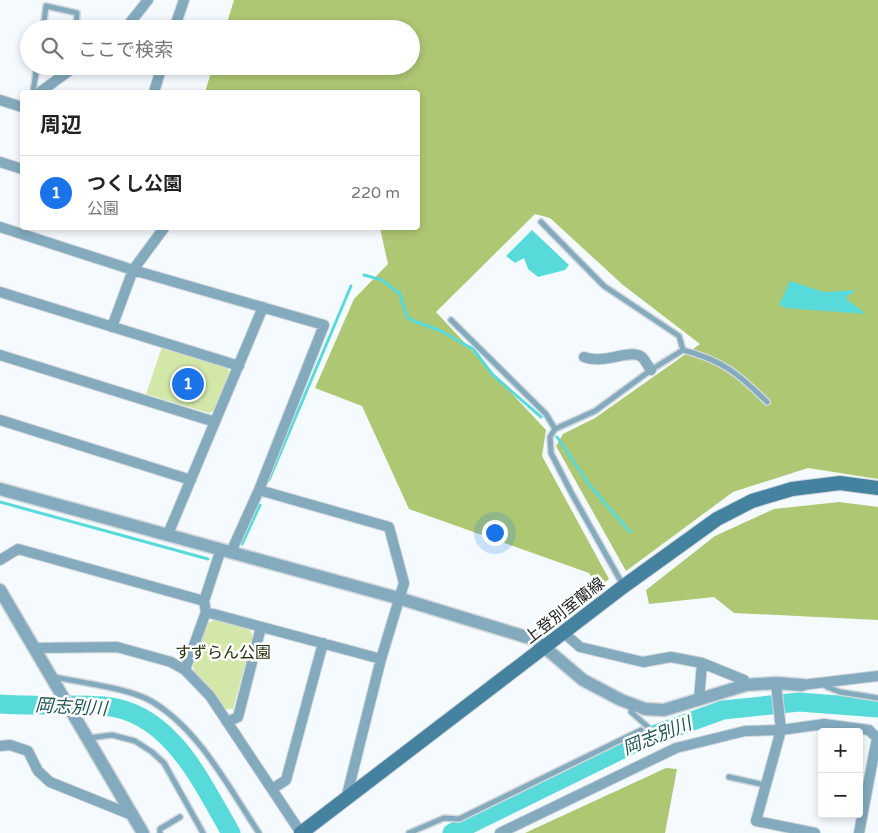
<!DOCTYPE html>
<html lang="ja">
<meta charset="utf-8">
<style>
:root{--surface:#fff;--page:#f2f2f2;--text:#222;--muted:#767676;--line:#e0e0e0;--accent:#1a73e8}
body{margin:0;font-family:"Varela Round","Noto Sans JP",sans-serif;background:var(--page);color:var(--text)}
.controls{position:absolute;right:15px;bottom:15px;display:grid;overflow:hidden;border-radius:5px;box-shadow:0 2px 8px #0003}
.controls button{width:45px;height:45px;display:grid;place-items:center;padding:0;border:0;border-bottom:1px solid var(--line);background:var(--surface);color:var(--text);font:25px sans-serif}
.you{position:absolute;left:494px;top:532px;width:18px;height:18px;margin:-12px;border:4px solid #fff;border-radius:50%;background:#1a73e8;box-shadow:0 0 0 8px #1a73e833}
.badge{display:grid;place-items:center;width:32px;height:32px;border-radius:50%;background:var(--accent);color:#fff;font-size:16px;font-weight:700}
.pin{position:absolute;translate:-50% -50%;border:2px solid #fff;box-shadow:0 1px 5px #0006}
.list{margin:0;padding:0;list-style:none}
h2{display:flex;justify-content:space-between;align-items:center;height:65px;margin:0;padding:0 20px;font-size:21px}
h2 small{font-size:16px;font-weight:400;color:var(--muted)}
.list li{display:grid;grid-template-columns:32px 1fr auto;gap:15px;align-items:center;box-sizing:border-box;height:75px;padding:0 20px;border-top:1px solid var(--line)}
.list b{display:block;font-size:19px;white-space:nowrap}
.list p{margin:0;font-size:16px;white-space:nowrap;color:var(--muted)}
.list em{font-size:16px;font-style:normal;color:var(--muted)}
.icon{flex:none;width:28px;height:28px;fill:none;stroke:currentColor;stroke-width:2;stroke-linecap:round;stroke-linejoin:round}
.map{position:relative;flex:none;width:878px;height:833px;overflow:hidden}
.search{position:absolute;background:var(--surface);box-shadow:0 2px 8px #0003;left:20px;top:20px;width:400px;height:55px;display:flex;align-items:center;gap:12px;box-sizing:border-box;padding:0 18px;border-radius:28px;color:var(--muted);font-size:19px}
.panel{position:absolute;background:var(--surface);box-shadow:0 2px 8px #0003;left:20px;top:90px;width:400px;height:140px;border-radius:5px}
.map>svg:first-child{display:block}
.green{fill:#d3e7a9}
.forest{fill:#aec773}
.water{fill:#58dadb}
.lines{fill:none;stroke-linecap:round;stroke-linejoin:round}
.stream{stroke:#58dadb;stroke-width:3}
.river{stroke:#58dadb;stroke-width:19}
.service-casing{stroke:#d2d7db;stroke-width:8}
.minor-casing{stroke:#d2d7db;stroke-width:12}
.tertiary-casing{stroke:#d2d7db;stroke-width:15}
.secondary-casing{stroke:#d2d7db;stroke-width:16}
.service{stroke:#83aabd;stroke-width:5}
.minor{stroke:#83aabd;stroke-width:10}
.tertiary{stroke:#83aabd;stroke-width:12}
.secondary{stroke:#45829f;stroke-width:14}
.labels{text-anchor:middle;stroke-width:5;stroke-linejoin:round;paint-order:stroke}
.street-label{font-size:16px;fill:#1b1d1f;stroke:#fff}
.park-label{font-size:16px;fill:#262f0b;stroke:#fff}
.water-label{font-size:18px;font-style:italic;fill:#1d5455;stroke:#fff}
</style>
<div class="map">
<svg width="878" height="833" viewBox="0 0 878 833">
<rect width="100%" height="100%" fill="#f5faff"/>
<path class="green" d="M162 347 226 366 231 375 215 410 209 413 146 394Z
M215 619 249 629 253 636 233 709H223L196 675 193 667 204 626Z"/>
<path class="forest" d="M234 0H878V479L808 468 733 492 626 571 556 446 563 434 595 418 700 344 623 285 550 218 535 214 436 312 546 430 542 456 609 579 598 587 589 573 409 509 362 406 315 388 354 299 388 264 380 228H418V92H205L213 66H411V29H225Z
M839 502 878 507V620L734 613 714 597 649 604 646 590 715 536 774 509Z
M666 768 677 769 665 833H525Z"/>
<path class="water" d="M532 230 569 265 565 270 538 277 528 269 524 258 515 263 506 256Z
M790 281 824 292 856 290 845 298 866 314 786 308 779 305Z
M0 698 61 700 69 714C49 706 21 705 0 710Z"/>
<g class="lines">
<path class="stream" d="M364 275 382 280 400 294 407 317 412 320 441 331 473 349 493 375 541 417
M557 437 591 487 630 532
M269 480 351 286
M0 502 208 559
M242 544 260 505"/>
<path class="river" d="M0 704C34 707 69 703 104 706 171 712 201 782 231 833
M452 833 645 738 723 710 799 702 878 708"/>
<defs>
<path id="service" d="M43 29 46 6 77 13 76 29
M33 92 37 66
M541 222 604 286 679 336 683 350 651 370 595 411 555 429
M451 320 546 414 555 429 550 437 551 453 572 494 623 585
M683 350C722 360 739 374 767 402
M55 677C82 683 128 688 151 701 199 729 229 788 259 833
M826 684 827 687 840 692 878 698
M632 705 631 712 648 727
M89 738 112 735 135 741 152 752 164 763 203 833
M729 777 765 785
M160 833V829L180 817
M409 833 444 818 459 819 641 730"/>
<path id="minor" d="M125 29 148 0
M174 29 184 0
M40 92 76 66
M154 92 162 66
M0 100 22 107
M0 162 22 169
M0 227 133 270 324 325 259 490 231 552
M0 292 239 366
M112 327 133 270 164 228
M0 355 215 422
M584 357C605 365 630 348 642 357 645 360 648 366 651 370
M0 420 191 480
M259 490 389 527 404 583 381 659 346 799
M168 534 263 307
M0 560 18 549 204 601
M206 612 381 659
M564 633 580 647 643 662 671 657 702 663 744 680 746 685
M34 648 117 647 171 662 185 670 210 696 301 833
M185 670 206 612 204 601 221 549
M776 683 781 730 756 821 815 833
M802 685 878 676
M699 700 702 663
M227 722 238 717 261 627
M0 746 10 745 28 751 38 771 50 782 132 815
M272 789 286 780 323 643
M500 833 676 748 745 731 781 730 824 724 869 730 878 739
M859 833 877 738"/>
<path id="tertiary" d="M0 489 398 598 536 640 583 680 621 700 645 709 664 710 746 685 776 683 802 685
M0 590 143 833"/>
<path id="secondary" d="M301 833 624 586 717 519 752 501 792 489 840 483 878 488"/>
</defs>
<use href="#service" class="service-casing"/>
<use href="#minor" class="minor-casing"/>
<use href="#tertiary" class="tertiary-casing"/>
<use href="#secondary" class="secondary-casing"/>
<use href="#service" class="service"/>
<use href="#minor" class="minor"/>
<use href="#tertiary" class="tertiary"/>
<use href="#secondary" class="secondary"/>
</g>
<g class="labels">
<g class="street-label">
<text transform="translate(564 610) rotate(-38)" y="6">上登別室蘭線</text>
</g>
<g class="park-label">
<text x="223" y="658">すずらん公園</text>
</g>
<g class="water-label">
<text transform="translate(71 707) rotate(3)" y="6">岡志別川</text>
<text transform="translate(657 736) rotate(-22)" y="6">岡志別川</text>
</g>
</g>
</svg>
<div class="controls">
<button>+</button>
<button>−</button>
</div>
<div class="you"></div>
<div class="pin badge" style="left:188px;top:384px">1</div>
<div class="search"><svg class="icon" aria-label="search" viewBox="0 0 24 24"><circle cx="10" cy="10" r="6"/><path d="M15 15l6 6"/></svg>ここで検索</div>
<section class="panel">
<h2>周辺<small></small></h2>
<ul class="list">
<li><span class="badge">1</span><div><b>つくし公園</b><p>公園</p></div><em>220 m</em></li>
</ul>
</section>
</div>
